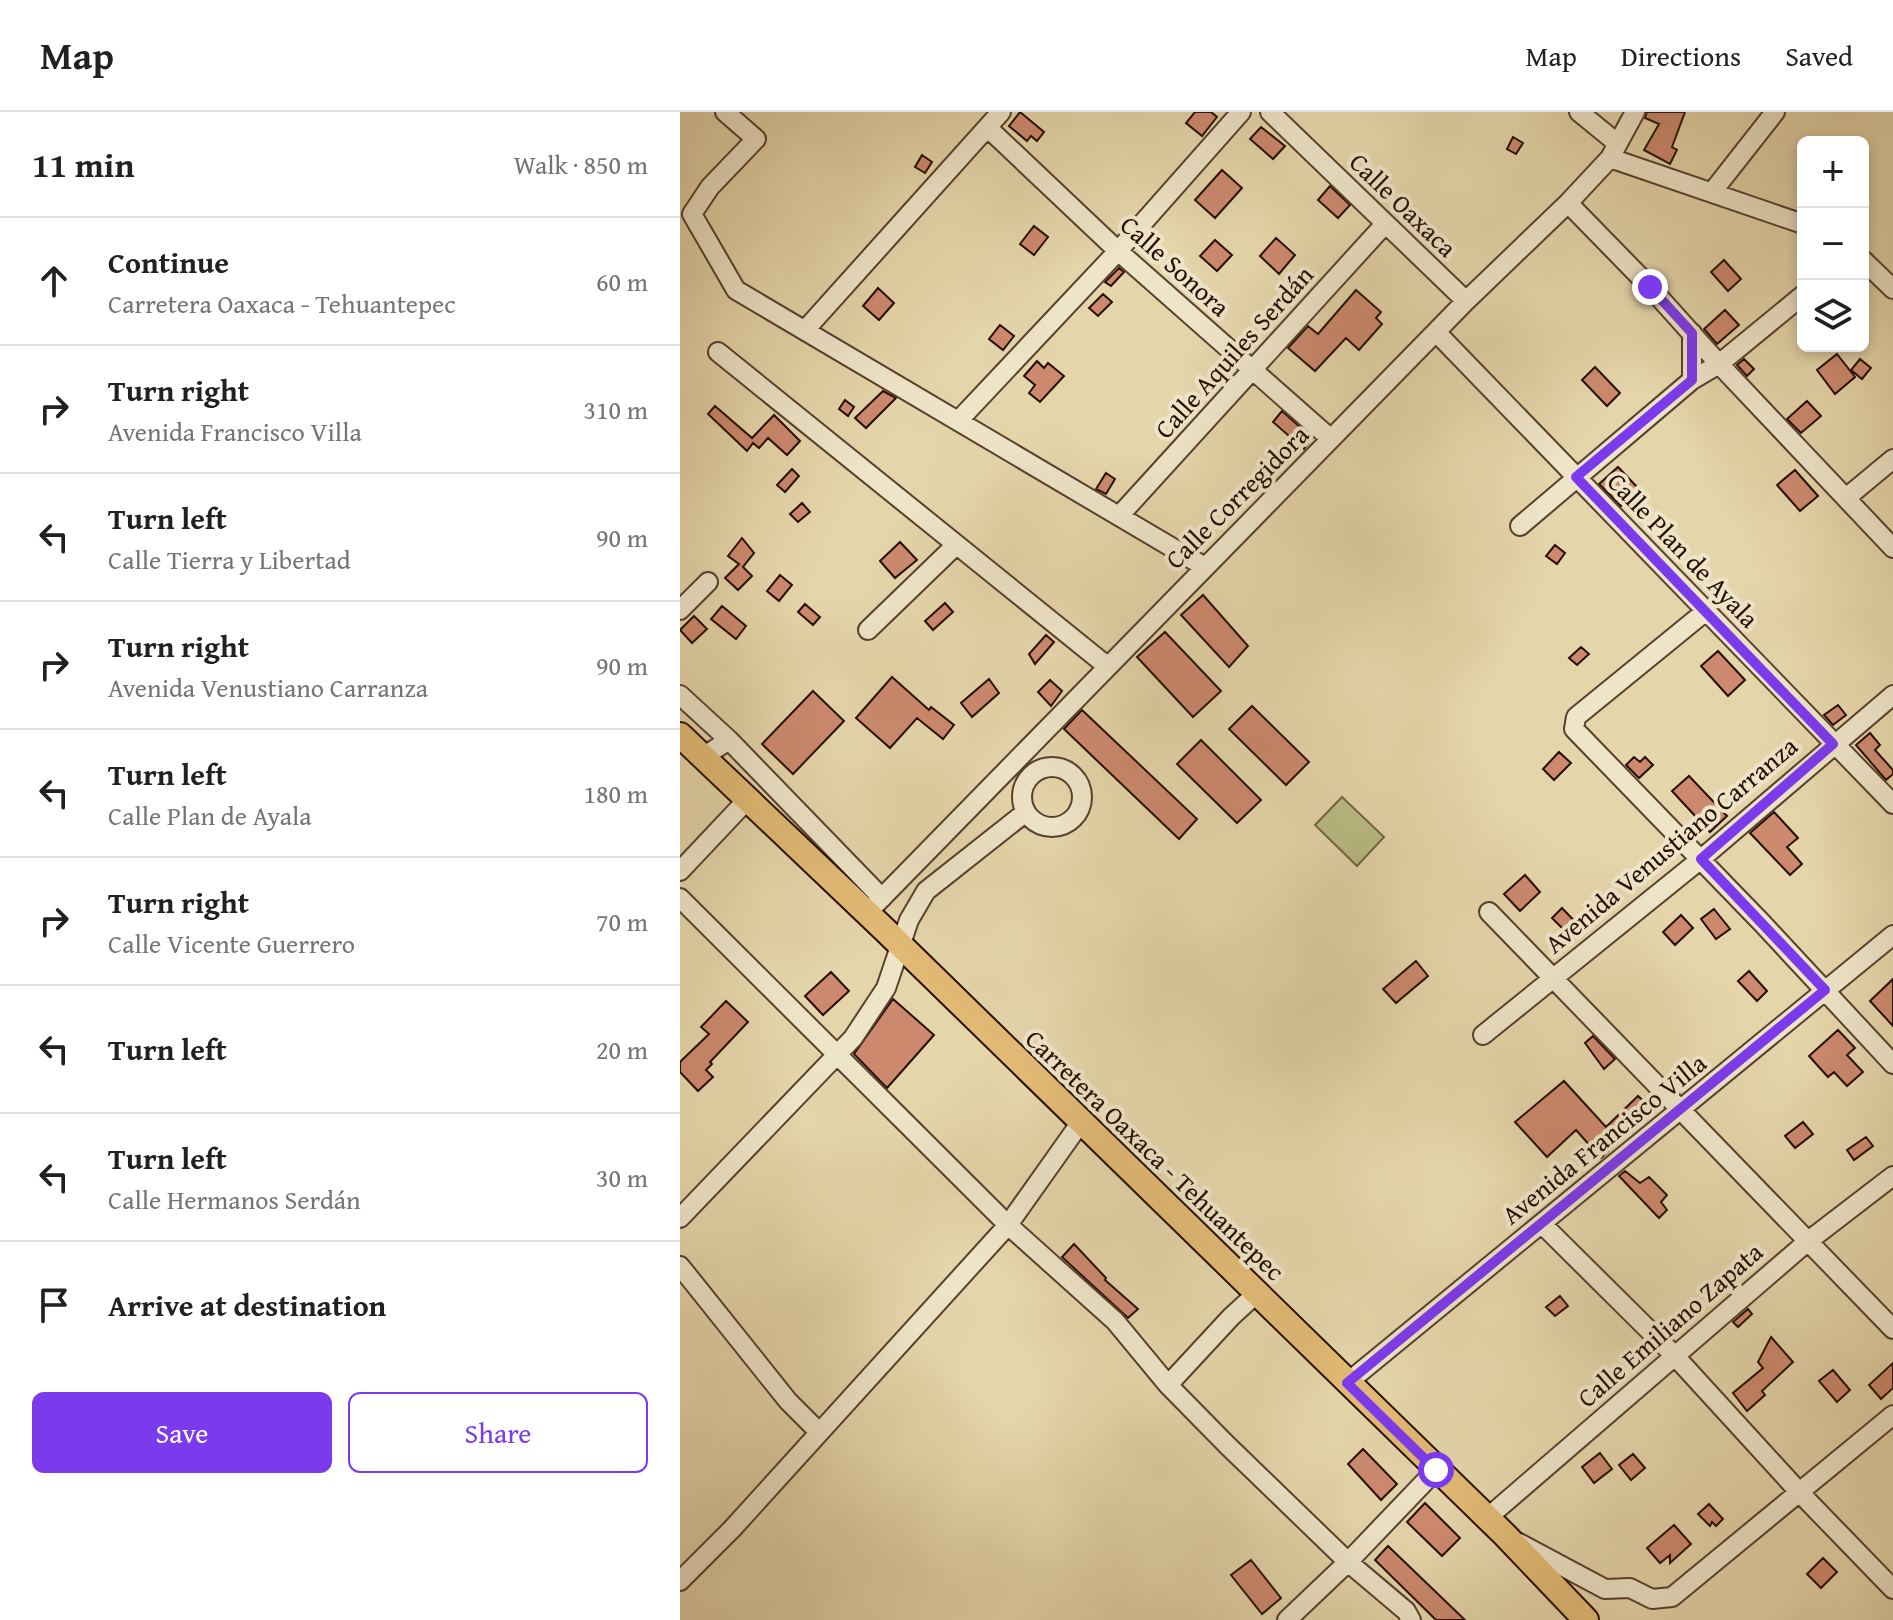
<!DOCTYPE html>
<meta charset="utf-8">
<style>
:root{--surface:#fff;--page:#f6f6f6;--text:#202124;--muted:#757577;--line:#e0e0e0;--accent:#7c3aed}
body{margin:0;font-family:"Gentium Book Plus",serif;background:var(--page);color:var(--text)}
.controls{position:absolute;right:24px;top:24px;display:grid;overflow:hidden;border-radius:12px;box-shadow:0 4px 12px #0003}
.controls button{width:72px;height:72px;display:grid;place-items:center;padding:0;border:0;border-bottom:2px solid var(--line);background:var(--surface);color:var(--text);font:40px sans-serif}
.stop{position:absolute;width:24px;height:24px;margin:-18px;border:6px solid #7c3aed;border-radius:50%;background:#fff}
.stop.end{background:#7c3aed;border-color:#fff;box-shadow:0 2px 8px #0008}
.list{margin:0;padding:0;list-style:none}
h2{display:flex;justify-content:space-between;align-items:center;height:104px;margin:0;padding:0 32px;font-size:34px}
h2 small{font-size:26px;font-weight:400;color:var(--muted)}
.list li{display:grid;grid-template-columns:52px 1fr auto;gap:24px;align-items:center;box-sizing:border-box;height:128px;padding:0 32px;border-top:2px solid var(--line)}
.list b{display:block;font-size:30px;white-space:nowrap}
.list p{margin:0;font-size:26px;white-space:nowrap;color:var(--muted)}
.list em{font-size:26px;font-style:normal;color:var(--muted)}
.actions{display:flex;gap:16px;padding:24px 32px}
.actions a{flex:1;padding:18px 0;border:2px solid var(--accent);border-radius:12px;text-align:center;font-size:28px;color:var(--accent)}
.actions .main{background:var(--accent);color:#fff}
.icon{flex:none;width:44px;height:44px;fill:none;stroke:currentColor;stroke-width:2;stroke-linecap:round;stroke-linejoin:round}
.map{position:relative;flex:none;width:1213px;height:1508px;overflow:hidden}
header{display:flex;align-items:center;gap:48px;box-sizing:border-box;height:112px;padding:0 40px;background:var(--surface);border-bottom:2px solid var(--line)}
header strong{font-size:38px}
nav{display:flex;gap:44px;margin-inline-start:auto;font-size:28px}
main{display:flex}
aside{flex:1;background:var(--surface)}
.map>svg:first-child{display:block}
.green{fill:#babc85;stroke:#706645;stroke-width:2}
.building{fill:#cc896e;stroke:#270f05;stroke-width:2}
.lines{fill:none;stroke-linecap:round;stroke-linejoin:round}
.minor-casing{stroke:#56402e;stroke-width:22}
.major-casing{stroke:#270f05;stroke-width:28}
.minor{stroke:#eee4c8;stroke-width:18}
.major{stroke:#e2ba75;stroke-width:24}
.route{stroke:#7c3aed;stroke-width:10}
.labels{text-anchor:middle;stroke-width:8;stroke-linejoin:round;paint-order:stroke}
.street-label{font-size:26px;fill:#270f05;stroke:#eee4c8}
</style>
<header>
<strong>Map</strong>
<nav><a>Map</a><a>Directions</a><a>Saved</a></nav>
</header>
<main>
<aside>
<h2>11 min<small>Walk · 850 m</small></h2>
<ul class="list">
<li><svg class="icon" aria-label="ahead" viewBox="0 0 24 24"><path d="M12 20V5M6 11l6-6 6 6"/></svg><div><b>Continue</b><p>Carretera Oaxaca - Tehuantepec</p></div><em>60 m</em></li>
<li><svg class="icon" aria-label="right" viewBox="0 0 24 24"><path d="M7 20v-9h11M14 6l5 5-5 5"/></svg><div><b>Turn right</b><p>Avenida Francisco Villa</p></div><em>310 m</em></li>
<li><svg class="icon" aria-label="left" viewBox="0 0 24 24"><path d="M17 20v-9H6M10 6l-5 5 5 5"/></svg><div><b>Turn left</b><p>Calle Tierra y Libertad</p></div><em>90 m</em></li>
<li><svg class="icon" aria-label="right" viewBox="0 0 24 24"><path d="M7 20v-9h11M14 6l5 5-5 5"/></svg><div><b>Turn right</b><p>Avenida Venustiano Carranza</p></div><em>90 m</em></li>
<li><svg class="icon" aria-label="left" viewBox="0 0 24 24"><path d="M17 20v-9H6M10 6l-5 5 5 5"/></svg><div><b>Turn left</b><p>Calle Plan de Ayala</p></div><em>180 m</em></li>
<li><svg class="icon" aria-label="right" viewBox="0 0 24 24"><path d="M7 20v-9h11M14 6l5 5-5 5"/></svg><div><b>Turn right</b><p>Calle Vicente Guerrero</p></div><em>70 m</em></li>
<li><svg class="icon" aria-label="left" viewBox="0 0 24 24"><path d="M17 20v-9H6M10 6l-5 5 5 5"/></svg><div><b>Turn left</b></div><em>20 m</em></li>
<li><svg class="icon" aria-label="left" viewBox="0 0 24 24"><path d="M17 20v-9H6M10 6l-5 5 5 5"/></svg><div><b>Turn left</b><p>Calle Hermanos Serdán</p></div><em>30 m</em></li>
<li><svg class="icon" aria-label="arrive" viewBox="0 0 24 24"><path d="M6 21V4h12l-3 4 3 4H6"/></svg><div><b>Arrive at destination</b></div></li>
</ul>
<div class="actions"><a class="main">Save</a><a>Share</a></div>
</aside>
<div class="map">
<svg width="1213" height="1508" viewBox="0 0 1213 1508">
<rect width="100%" height="100%" fill="#e5d5aa"/>
<filter id="stains"><feTurbulence type="fractalNoise" baseFrequency=".0025" numOctaves="4"/><feColorMatrix values="0 0 0 0 .2 0 0 0 0 .09 0 0 0 0 .02 0 0 0 .5 -.17"/></filter>
<radialGradient id="worn" r=".72"><stop offset=".6" stop-color="#630" stop-opacity="0"/><stop offset="1" stop-color="#630" stop-opacity=".3"/></radialGradient>
<path class="green" d="M662 685 704 725 677 754 635 713Z"/>
<path class="building" d="M340 0 364 20 357 29 351 24 347 29 329 14Z
M515 0H531L537 5 522 24 506 11Z
M967 0H1005L992 35 997 38 990 52 964 38 979 12 965 6Z
M581 15 605 34 593 47 570 27Z
M833 25 843 31 836 42 827 37Z
M242 43 252 50 245 61 235 55Z
M542 58 562 76 535 106 515 88Z
M650 74 670 93 658 106 638 88Z
M354 114 368 125 354 143 340 132Z
M596 126 615 143 599 162 580 144Z
M535 128 552 143 537 159 520 144Z
M1044 148 1061 167 1048 179 1031 160Z
M439 156 444 160 431 174 425 170Z
M198 176 214 191 199 208 183 194Z
M676 178 701 200 696 206 702 212 679 238 666 226 635 259 608 236 628 214 638 222Z
M423 182 432 190 418 204 409 196Z
M1045 198 1059 213 1037 232 1024 217Z
M320 213 334 224 323 238 309 227Z
M1157 242 1175 265 1155 282 1137 258Z
M1064 247 1074 257 1067 264 1057 253Z
M1180 247 1191 256 1182 267 1171 258Z
M357 249 364 256 368 251 384 264 360 290 349 281 355 273 344 264Z
M915 255 940 281 927 294 902 268Z
M203 279 216 286 186 316 175 306Z
M165 288 174 295 168 304 159 297Z
M1127 289 1141 304 1121 321 1107 307Z
M35 294 72 326 94 303 120 329 107 343 88 326 79 336 73 331 67 339 28 302Z
M602 299 632 326 624 337 593 310Z
M938 355 959 377 941 394 919 372Z
M112 357 119 364 105 380 97 373Z
M1115 358 1138 384 1120 399 1097 373Z
M426 361 435 367 426 382 416 377Z
M122 391 130 400 118 410 110 402Z
M62 426 74 441 63 455 72 464 58 478 45 466 59 452 48 444Z
M220 430 237 448 215 466 200 449Z
M875 433 885 441 877 452 866 444Z
M100 463 112 473 99 489 87 479Z
M523 483 568 534 549 555 501 503Z
M265 491 273 500 253 518 245 509Z
M125 492 140 505 133 513 118 500Z
M42 494 66 514 56 527 31 507Z
M14 504 27 517 12 531 0 518Z
M485 520 541 579 513 605 457 545Z
M366 523 374 530 355 552 349 542Z
M901 535 909 542 897 553 889 546Z
M1038 539 1065 568 1048 584 1021 554Z
M212 565 249 598 251 595 274 613 263 627 237 606 210 636 176 606Z
M309 567 319 581 292 605 281 591Z
M370 568 382 579 371 594 358 580Z
M133 579 164 609 113 662 82 632Z
M1158 593 1166 603 1153 613 1144 603Z
M572 594 629 650 606 673 549 617Z
M402 598 517 707 499 727 384 617Z
M1190 621 1200 633 1195 638 1213 658V662L1206 668 1176 633Z
M521 628 581 688 557 711 497 652Z
M879 640 891 651 874 668 863 657Z
M954 645 960 650 965 645 973 653 959 666 946 653Z
M1009 664 1047 704 1030 720 992 679Z
M1094 700 1118 726 1107 735 1122 752 1110 763 1070 721Z
M845 763 860 780 840 799 824 782Z
M882 796 903 818 893 827 872 806Z
M1034 797 1050 817 1036 827 1021 807Z
M1001 803 1013 816 995 833 983 820Z
M736 849 748 864 716 891 703 877Z
M1069 859 1087 879 1077 889 1058 869Z
M151 860 169 879 143 903 125 884Z
M1213 867V914L1190 889Z
M213 887 254 923 207 976 174 942Z
M46 889 68 910 30 950 32 952 26 958 33 965 18 979 0 960V950L29 922 21 915Z
M1158 918 1175 936 1167 943 1183 960 1167 974 1154 960 1148 965 1129 944Z
M913 924 935 947 924 957 905 931Z
M884 969 926 1015 958 984 973 998 921 1046 896 1018 867 1045 835 1010Z
M1123 1010 1133 1022 1115 1036 1105 1024Z
M1186 1025 1193 1034 1174 1048 1167 1038Z
M945 1059 960 1071 969 1065 987 1083 981 1090 987 1098 979 1106 939 1064Z
M394 1132 426 1166 425 1168 458 1197 448 1206 382 1145Z
M880 1184 888 1194 875 1204 866 1195Z
M1068 1197 1072 1202 1058 1215 1053 1210Z
M1091 1225 1113 1250 1082 1279 1085 1283 1067 1299 1053 1281 1083 1256 1078 1250Z
M1213 1251V1276L1201 1287 1189 1273Z
M1153 1258 1170 1278 1157 1290 1139 1269Z
M683 1337 717 1372 701 1388 668 1352Z
M920 1341 932 1357 914 1371 902 1355Z
M953 1342 965 1356 951 1368 939 1353Z
M745 1391 780 1426 762 1444 727 1410Z
M1029 1392 1043 1407 1036 1414 1032 1410 1030 1414 1018 1402Z
M994 1413 1011 1432 990 1451V1443L980 1451 967 1436Z
M708 1434 785 1508H756L695 1448Z
M1143 1446 1157 1460 1141 1476 1127 1462Z
M571 1448 601 1486 582 1502 551 1463Z"/>
<g class="lines">
<defs>
<path id="minor" d="M45 0 76 27 30 75 12 102 56 178 525 455
M590 0 786 189
M899 0 937 31
M308 16 438 139 651 327
M930 46 1123 112
M1033 79 1095 0
M888 91 970 175 1039 252 1213 436
M1183 148 1213 177
M126 217 321 0
M756 220 1213 692
M1012 221V268
M38 240 427 554
M279 308 438 139 561 0
M1166 386 1213 347
M440 403 705 112
M840 414 1012 268 1039 252 1123 183
M0 498 28 470
M1026 499 896 605 894 617 1082 811 1213 952
M188 518 276 433
M0 583 49 628
M23 645 49 628 202 786
M342 685a30 30 0 1 1 60 0a30 30 0 1 1-60 0Z
M0 759 67 688
M0 786 328 1113 435 1209 488 1273 547 1333 668 1450 726 1499 731 1508
M809 800 1213 1217
M187 801 786 189 888 91 930 46 955 0
M803 923 1021 747 1213 583
M0 1106 173 926 206 876 229 808 246 779 346 700
M862 1112 994 1243 1121 1382 1213 1477
M0 1154 108 1289 139 1320
M667 1271 1213 823
M488 1273 551 1205 576 1182
M806 1407 1127 1130 1213 1064
M839 1431 925 1477 950 1476 972 1487 992 1485 1213 1303
M0 1469 52 1417 328 1113 401 1010
M607 1508 668 1450 756 1358"/>
<path id="major" d="M0 623 205 818 825 1423 906 1508"/>
</defs>
<use href="#minor" class="minor-casing"/>
<use href="#major" class="major-casing"/>
<use href="#minor" class="minor"/>
<use href="#major" class="major"/>
</g>
<g class="lines">
<path class="route" d="M756 1358 667 1271 1145 878 1021 747 1153 632 896 365 1012 268V221L970 175"/>
</g>
<g class="labels">
<g class="street-label">
<text transform="translate(723 93) rotate(44)" y="9">Calle Oaxaca</text>
<text transform="translate(495 154) rotate(42)" y="9">Calle Sonora</text>
<text transform="translate(554 240) rotate(-48)" y="9">Calle Aquiles Serdán</text>
<text transform="translate(557 385) rotate(-45)" y="9">Calle Corregidora</text>
<text transform="translate(1003 438) rotate(46)" y="9">Calle Plan de Ayala</text>
<text transform="translate(991 733) rotate(-40)" y="9">Avenida Venustiano Carranza</text>
<text transform="translate(924 1027) rotate(-39)" y="9">Avenida Francisco Villa</text>
<text transform="translate(475 1043) rotate(44)" y="9">Carretera Oaxaca - Tehuantepec</text>
<text transform="translate(990 1213) rotate(-41)" y="9">Calle Emiliano Zapata</text>
</g>
</g>
<rect width="100%" height="100%" filter="url(#stains)"/>
<rect width="100%" height="100%" fill="url(#worn)"/>
</svg>
<div class="controls">
<button>+</button>
<button>−</button>
<button><svg class="icon" aria-label="layers" viewBox="0 0 24 24"><path d="M12 4l9 5-9 5-9-5zM3 14l9 5 9-5"/></svg></button>
</div>
<div class="stop" style="left:756px;top:1358px"></div>
<div class="stop end" style="left:970px;top:175px"></div>
</div>
</main>
